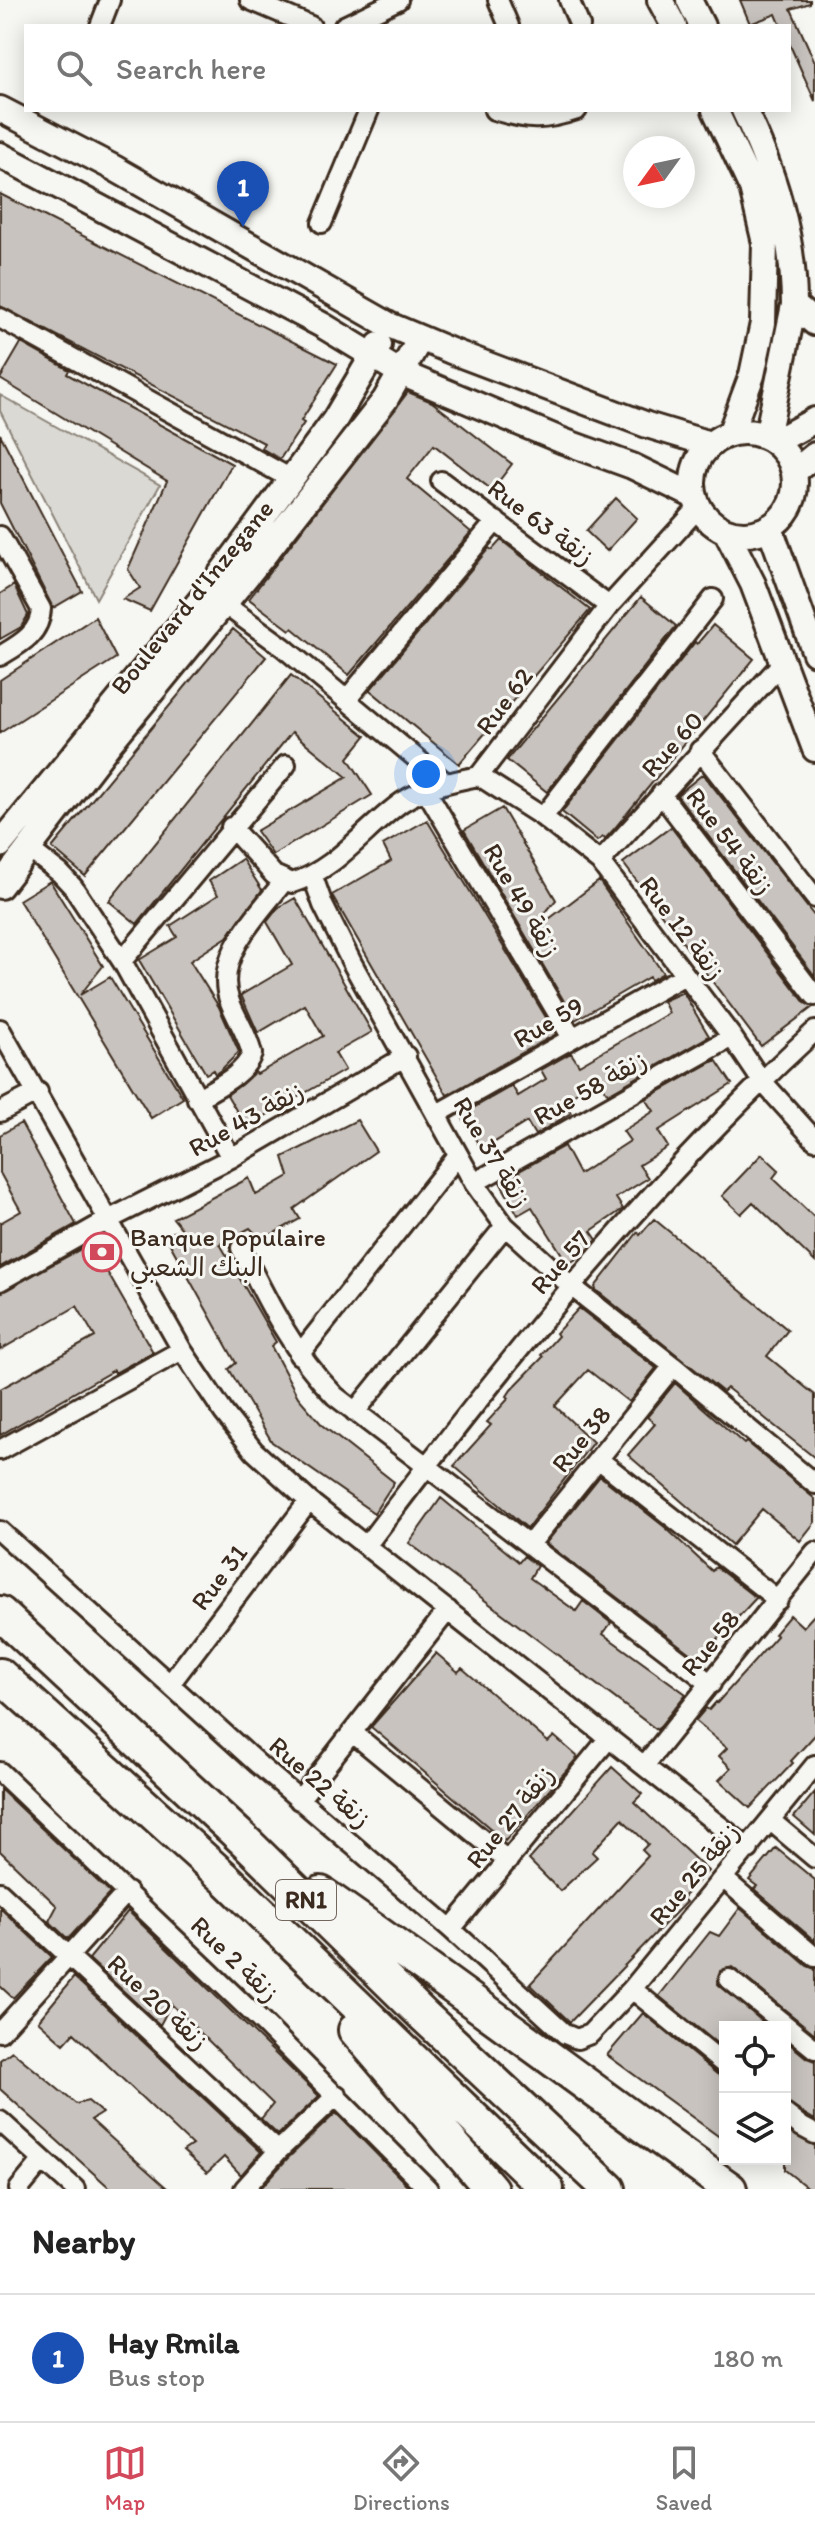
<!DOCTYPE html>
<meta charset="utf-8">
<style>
:root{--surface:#fff;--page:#f6f6f6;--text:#222;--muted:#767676;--line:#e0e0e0;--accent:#d1495b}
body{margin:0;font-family:Itim,"Playpen Sans Arabic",sans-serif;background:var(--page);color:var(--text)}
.controls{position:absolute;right:24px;bottom:24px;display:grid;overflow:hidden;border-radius:0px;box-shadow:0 4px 20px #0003}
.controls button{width:72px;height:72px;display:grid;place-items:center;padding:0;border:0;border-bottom:2px solid var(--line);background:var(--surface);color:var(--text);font:40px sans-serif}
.compass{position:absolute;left:623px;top:136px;width:72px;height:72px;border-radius:50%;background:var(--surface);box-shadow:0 4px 20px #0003;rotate:237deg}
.you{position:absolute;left:426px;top:774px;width:28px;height:28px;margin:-20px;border:6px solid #fff;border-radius:50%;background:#1a73e8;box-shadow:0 0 0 12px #1a73e833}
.badge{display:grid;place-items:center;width:52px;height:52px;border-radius:50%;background:var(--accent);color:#fff;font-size:26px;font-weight:700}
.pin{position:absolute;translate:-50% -66px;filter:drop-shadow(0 2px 4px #0008)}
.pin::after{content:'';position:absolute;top:42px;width:28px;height:24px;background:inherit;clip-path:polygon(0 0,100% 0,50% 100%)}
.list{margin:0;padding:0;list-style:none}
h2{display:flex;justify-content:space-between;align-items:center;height:104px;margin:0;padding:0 32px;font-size:34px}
h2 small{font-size:26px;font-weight:400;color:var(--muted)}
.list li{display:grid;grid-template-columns:52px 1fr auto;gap:24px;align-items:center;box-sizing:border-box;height:128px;padding:0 32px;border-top:2px solid var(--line)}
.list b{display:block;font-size:30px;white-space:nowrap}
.list p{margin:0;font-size:26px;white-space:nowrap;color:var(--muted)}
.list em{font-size:26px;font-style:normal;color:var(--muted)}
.icon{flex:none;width:44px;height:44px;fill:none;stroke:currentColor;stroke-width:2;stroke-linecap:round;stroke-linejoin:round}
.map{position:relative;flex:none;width:815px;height:2189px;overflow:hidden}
.search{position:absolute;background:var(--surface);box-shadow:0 4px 20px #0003;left:24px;right:24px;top:24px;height:88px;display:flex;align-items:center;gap:20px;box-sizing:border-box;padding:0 28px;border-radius:0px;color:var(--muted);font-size:30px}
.sheet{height:232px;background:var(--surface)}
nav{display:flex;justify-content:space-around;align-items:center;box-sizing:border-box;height:112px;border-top:2px solid var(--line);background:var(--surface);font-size:22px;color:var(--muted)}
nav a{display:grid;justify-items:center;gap:4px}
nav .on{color:var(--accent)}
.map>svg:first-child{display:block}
.green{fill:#dad9d3;stroke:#8a8278;stroke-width:2}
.building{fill:#c8c3be;stroke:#3b2a1e;stroke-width:2}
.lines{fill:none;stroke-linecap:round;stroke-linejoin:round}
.street-casing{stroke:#3b2a1e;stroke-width:24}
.secondary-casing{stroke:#3b2a1e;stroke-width:30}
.highway-casing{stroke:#3b2a1e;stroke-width:38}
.street{stroke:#f6f6f2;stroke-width:18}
.secondary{stroke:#f6f6f2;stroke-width:24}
.highway{stroke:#f6f6f2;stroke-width:32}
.labels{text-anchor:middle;stroke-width:6;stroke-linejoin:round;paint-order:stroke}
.shield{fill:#f6f6f2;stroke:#73675e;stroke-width:2}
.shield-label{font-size:24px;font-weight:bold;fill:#3b2a1e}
.street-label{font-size:26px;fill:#3b2a1e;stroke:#f6f6f2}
.poi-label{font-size:26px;fill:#3b2a1e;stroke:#f6f6f2;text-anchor:start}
</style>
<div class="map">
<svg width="815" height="2189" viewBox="0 0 815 2189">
<rect width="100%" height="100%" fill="#f6f6f2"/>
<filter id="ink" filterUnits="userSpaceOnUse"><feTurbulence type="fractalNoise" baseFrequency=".0125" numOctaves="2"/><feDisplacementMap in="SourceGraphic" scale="16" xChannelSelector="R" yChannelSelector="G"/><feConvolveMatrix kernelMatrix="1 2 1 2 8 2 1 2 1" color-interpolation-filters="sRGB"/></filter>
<g filter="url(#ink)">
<path class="green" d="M0 395 160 485 96 599 0 411Z"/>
<path class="building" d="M740 0H810V3L791 9 815 62V101L789 43V26H781L776 14 750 24Z
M0 194 337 364 301 421 304 423 280 459 261 448 264 443 0 306Z
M21 343 69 370 67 374 232 464 150 611 123 599 140 588 128 569 167 481 0 379Z
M408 392 432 402 512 464 492 490 434 445 407 479 471 532 349 675 292 628 290 630 249 599Z
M0 434 82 591 53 608 0 503Z
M616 498 637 518 607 551 586 531Z
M501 540 590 610 459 764 370 690 489 548 492 550Z
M14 585 28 615 21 627 0 639V594Z
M641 597 676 626 547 792 507 760Z
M95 617 116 658 0 733V680Z
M713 625 754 659 615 828 605 839 603 837 597 841 562 812 695 642 697 644Z
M233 629 266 657 85 876 52 848Z
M291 675 366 736 348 758 372 795 273 855 256 831 347 777 292 732 137 924 109 901Z
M703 774 815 917V976L677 795Z
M502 808 556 900 541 918 545 922 599 881 663 973 651 980 649 977 575 1020 464 830Z
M427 820 556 1034 447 1095 332 895 391 861 383 845Z
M671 827 805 1003 813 1007 761 1046 623 863Z
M242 859 262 890 227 937 190 961 219 1007 239 1052 221 1070 215 1074 213 1070 206 1074 139 960 177 937 170 926 218 895 209 881Z
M50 881 103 966 80 995 110 977 183 1098 151 1118 19 900Z
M295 898 372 1032 335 1053 345 1070 246 1127 227 1095 255 1072 257 1074 323 1036 305 1005 258 1033 241 995 292 965 267 922 278 908Z
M683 992 709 1036 608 1094 599 1079 564 1100 571 1113 535 1135 527 1122 482 1150 461 1115 512 1086 518 1096 546 1079 541 1070 571 1053 579 1065 669 1013 663 1001Z
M716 1060 732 1084 658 1131 668 1147 639 1165 648 1178 616 1198 623 1209 591 1231 597 1240 584 1254 568 1264 532 1207 518 1215 500 1182 564 1146 579 1174 630 1141 623 1131 654 1111 646 1099Z
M357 1120 376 1151 294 1209 300 1219 262 1240 250 1228 220 1244 276 1342 271 1346 298 1397 323 1426 394 1482 374 1513 272 1442 229 1369 236 1363 165 1235 182 1229 173 1218 249 1178 256 1195 289 1176 283 1157Z
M21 1123 76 1224 0 1267V1223L21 1211 0 1173V1135Z
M762 1154 779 1170 773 1178 815 1218V1262L753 1202 741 1214 722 1196Z
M654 1219 788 1330 767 1356 815 1395V1458L727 1388 723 1392 596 1290 595 1287 638 1232 640 1235Z
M88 1245 91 1251 94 1249 153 1352 115 1373 114 1370 0 1435V1389L95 1337 77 1306 0 1350V1293Z
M579 1308 656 1368 629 1402 588 1370 555 1406 593 1442 527 1528 454 1466 491 1425 487 1422 509 1398 507 1396 511 1390 543 1357 541 1355 558 1336 556 1333Z
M675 1383 744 1444 746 1442 815 1499V1522L800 1541 762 1509 732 1545 628 1455 655 1424 647 1417Z
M600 1476 666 1528 712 1571 716 1567 756 1598 713 1644 717 1647 704 1664 546 1543Z
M441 1498 519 1562 524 1556 537 1566 530 1578 576 1611 583 1601 611 1623 603 1634 686 1694 657 1730 409 1543Z
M815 1614V1735L791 1761 793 1763 750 1808 719 1780 731 1768 719 1756 727 1748 695 1721 706 1708 709 1710 716 1702 717 1703 777 1636 774 1634 790 1615 803 1627Z
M436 1653 458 1672 462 1668 548 1742 554 1736 578 1757 505 1841 371 1727Z
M612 1767 642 1794 634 1802 708 1871 682 1898 686 1902 570 2022 530 1984 648 1856 642 1850 648 1844 622 1819 592 1852 597 1857 560 1891 529 1860Z
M0 1789 110 1893 68 1939 49 1921 57 1906 0 1851Z
M815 1792V1835L794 1817Z
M776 1848 815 1880V1941L754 1889 757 1886 749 1880Z
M0 1908 52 1957 13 1998 0 1986Z
M740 1908 807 1966 815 1969V2034L732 1967 720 1971 718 1984 769 2027H725V2050L659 1996 710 1932 719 1936Z
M128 1911 319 2096 278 2135 261 2119 273 2104 171 2004 160 2025 89 1959Z
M74 1977 261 2152 241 2175 224 2157 207 2173 183 2151 192 2145 74 2033 64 2044 38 2021Z
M643 2013 717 2074 725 2077V2141L607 2055Z
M785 2040 807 2058 815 2061V2120L785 2102Z
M12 2051 76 2104 88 2101 102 2113 91 2120 168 2189H111L0 2089V2060Z
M336 2113 411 2189H260L287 2159Z
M785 2129 815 2146V2189H809L785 2170Z"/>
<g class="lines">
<defs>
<path id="street" d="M250 0 311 26
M498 0 509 26
M569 0 580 26
M100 26 110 0
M344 26 398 0
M494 110C528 120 542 122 577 110
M322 223 369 110
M0 318 293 480
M441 481 609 606
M0 536 41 609C40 634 20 644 0 656
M224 604 283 647 446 783
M347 699 496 521
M700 750 815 898
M479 776 543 817 600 862 732 1037 761 1080 815 1140
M426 790 572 1038
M661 794 815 996
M543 817 713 599
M231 827 274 875 292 883C336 870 365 828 402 802 425 787 453 781 479 776L609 606 699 507
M29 849 60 873 73 887 122 961 231 1158
M600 862 784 661
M313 877 323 905 352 963 474 1183 505 1226 571 1286 673 1366 815 1484
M122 961 286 765
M0 1029 182 1350 224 1413 254 1451 309 1501 749 1849
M197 1099C216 1087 243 1076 252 1054 248 1035 237 1020 230 1002 212 957 259 914 284 881
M0 1112 38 1092
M437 1114 685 975
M474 1183 732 1037
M241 1248C267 1301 293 1353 335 1396L711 1684
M0 1281 108 1220 231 1158 406 1056
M299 1355 458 1155
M355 1412 505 1226
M0 1450 182 1350
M598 1459 778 1600
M0 1531 259 1765 451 1929 565 2034 577 2039 590 2034 632 1989 815 1765
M530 1544 673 1366
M366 1546C503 1364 647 1185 815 1031
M170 1684 309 1501
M353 1733 508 1861
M644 1766 815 1552
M0 1772 263 2023 428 2189
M299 1800 448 1610
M771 1821 815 1858
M724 1879 815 1957
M0 1892 278 2151
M451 1929 609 1738
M729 1979 815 2049
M632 1989 725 2065
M0 2032 127 1892
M785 2114 802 2127 815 2134
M0 2121 75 2189
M19 2189 43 2160
M244 2189 278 2151 337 2095"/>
<path id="secondary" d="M660 0 674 26
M689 0 702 26
M0 109 114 168 389 325 451 351 647 425 710 444
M715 110 752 188 765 243 763 323 752 375 730 434
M744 110C774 173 794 235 794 305L767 437
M0 155 322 325 401 373 563 441 632 466 694 496
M794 305 815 323
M693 483a51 51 0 1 1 102 0a51 51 0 1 1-102 0Z
M775 442 815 420
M794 472 815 455
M770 528 815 653
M726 531 753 584 815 749
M0 845 209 590 334 421 379 345
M0 886 109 744 263 556 385 400 420 339"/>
<path id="highway" d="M0 1613 246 1842 423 2015 609 2189
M0 1675 226 1879 547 2189
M321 1893C459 1989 593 2091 730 2189
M355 2030 491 2189"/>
</defs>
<use href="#street" class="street-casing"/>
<use href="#secondary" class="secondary-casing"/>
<use href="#highway" class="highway-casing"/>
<use href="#street" class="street"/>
<use href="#secondary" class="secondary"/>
<use href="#highway" class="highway"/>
</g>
</g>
<defs>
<symbol id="bank-ring" viewBox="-11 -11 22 22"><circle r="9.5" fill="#f6f6f2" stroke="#d1495b" stroke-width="1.5"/><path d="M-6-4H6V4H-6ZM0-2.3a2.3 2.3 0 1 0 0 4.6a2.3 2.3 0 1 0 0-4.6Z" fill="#d1495b"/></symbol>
</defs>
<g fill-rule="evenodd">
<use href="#bank-ring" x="80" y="1230" width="44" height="44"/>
</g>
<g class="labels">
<rect class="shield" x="276" y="1880" width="60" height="40" rx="6"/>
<g class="shield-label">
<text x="306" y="1908">RN1</text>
</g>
<g class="street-label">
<text transform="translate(541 522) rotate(37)" y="9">Rue 63 زنقة</text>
<text transform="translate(192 597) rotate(-51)" y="9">Boulevard d'Inzegane</text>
<text transform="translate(504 701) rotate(-53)" y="9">Rue 62</text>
<text transform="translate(672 744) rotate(-48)" y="9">Rue 60</text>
<text transform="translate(730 841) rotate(53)" y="9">Rue 54 زنقة</text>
<text transform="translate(522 900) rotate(60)" y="9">Rue 49 زنقة</text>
<text transform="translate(682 928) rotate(53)" y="9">Rue 12 زنقة</text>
<text transform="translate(548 1022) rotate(-30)" y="9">Rue 59</text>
<text transform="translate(590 1088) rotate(-29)" y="9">Rue 58 زنقة</text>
<text transform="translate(246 1119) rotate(-29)" y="9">Rue 43 زنقة</text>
<text transform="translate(492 1152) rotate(59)" y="9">Rue 37 زنقة</text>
<text transform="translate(560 1262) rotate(-49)" y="9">Rue 57</text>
<text transform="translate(581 1439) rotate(-51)" y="9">Rue 38</text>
<text transform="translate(219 1577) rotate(-53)" y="9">Rue 31</text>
<text transform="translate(710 1643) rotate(-51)" y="9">Rue 58</text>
<text transform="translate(320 1782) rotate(41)" y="9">Rue 22 زنقة</text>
<text transform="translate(510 1817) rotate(-51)" y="9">Rue 27 زنقة</text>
<text transform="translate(694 1874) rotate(-50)" y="9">Rue 25 زنقة</text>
<text transform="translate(235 1959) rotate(44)" y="9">Rue 2 زنقة</text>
<text transform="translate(158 2002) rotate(43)" y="9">Rue 20 زنقة</text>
</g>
<g class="poi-label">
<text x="130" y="1246">Banque Populaire<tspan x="130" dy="30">البنك الشعبي</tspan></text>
</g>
</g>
</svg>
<div class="controls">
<button><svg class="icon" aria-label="locate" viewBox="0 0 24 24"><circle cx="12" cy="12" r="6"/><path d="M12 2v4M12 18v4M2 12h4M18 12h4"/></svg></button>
<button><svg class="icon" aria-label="layers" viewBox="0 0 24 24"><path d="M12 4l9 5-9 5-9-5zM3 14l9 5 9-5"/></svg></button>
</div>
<svg class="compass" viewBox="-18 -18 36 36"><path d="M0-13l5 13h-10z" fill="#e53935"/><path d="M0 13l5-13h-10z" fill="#767676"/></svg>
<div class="you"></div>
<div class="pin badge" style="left:243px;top:227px;background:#1a4fb4">1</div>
<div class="search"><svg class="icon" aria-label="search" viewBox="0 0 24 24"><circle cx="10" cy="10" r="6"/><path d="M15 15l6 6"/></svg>Search here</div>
</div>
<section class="sheet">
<h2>Nearby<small></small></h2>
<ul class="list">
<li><span class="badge" style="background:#1a4fb4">1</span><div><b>Hay Rmila</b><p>Bus stop</p></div><em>180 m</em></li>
</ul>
</section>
<nav>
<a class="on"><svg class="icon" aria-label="map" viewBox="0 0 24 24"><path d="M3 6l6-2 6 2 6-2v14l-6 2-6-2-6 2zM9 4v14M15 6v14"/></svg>Map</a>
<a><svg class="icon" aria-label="directions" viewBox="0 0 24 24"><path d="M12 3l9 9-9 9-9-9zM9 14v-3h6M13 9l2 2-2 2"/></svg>Directions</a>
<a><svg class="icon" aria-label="saved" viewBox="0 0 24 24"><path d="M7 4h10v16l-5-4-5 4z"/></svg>Saved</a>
</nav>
